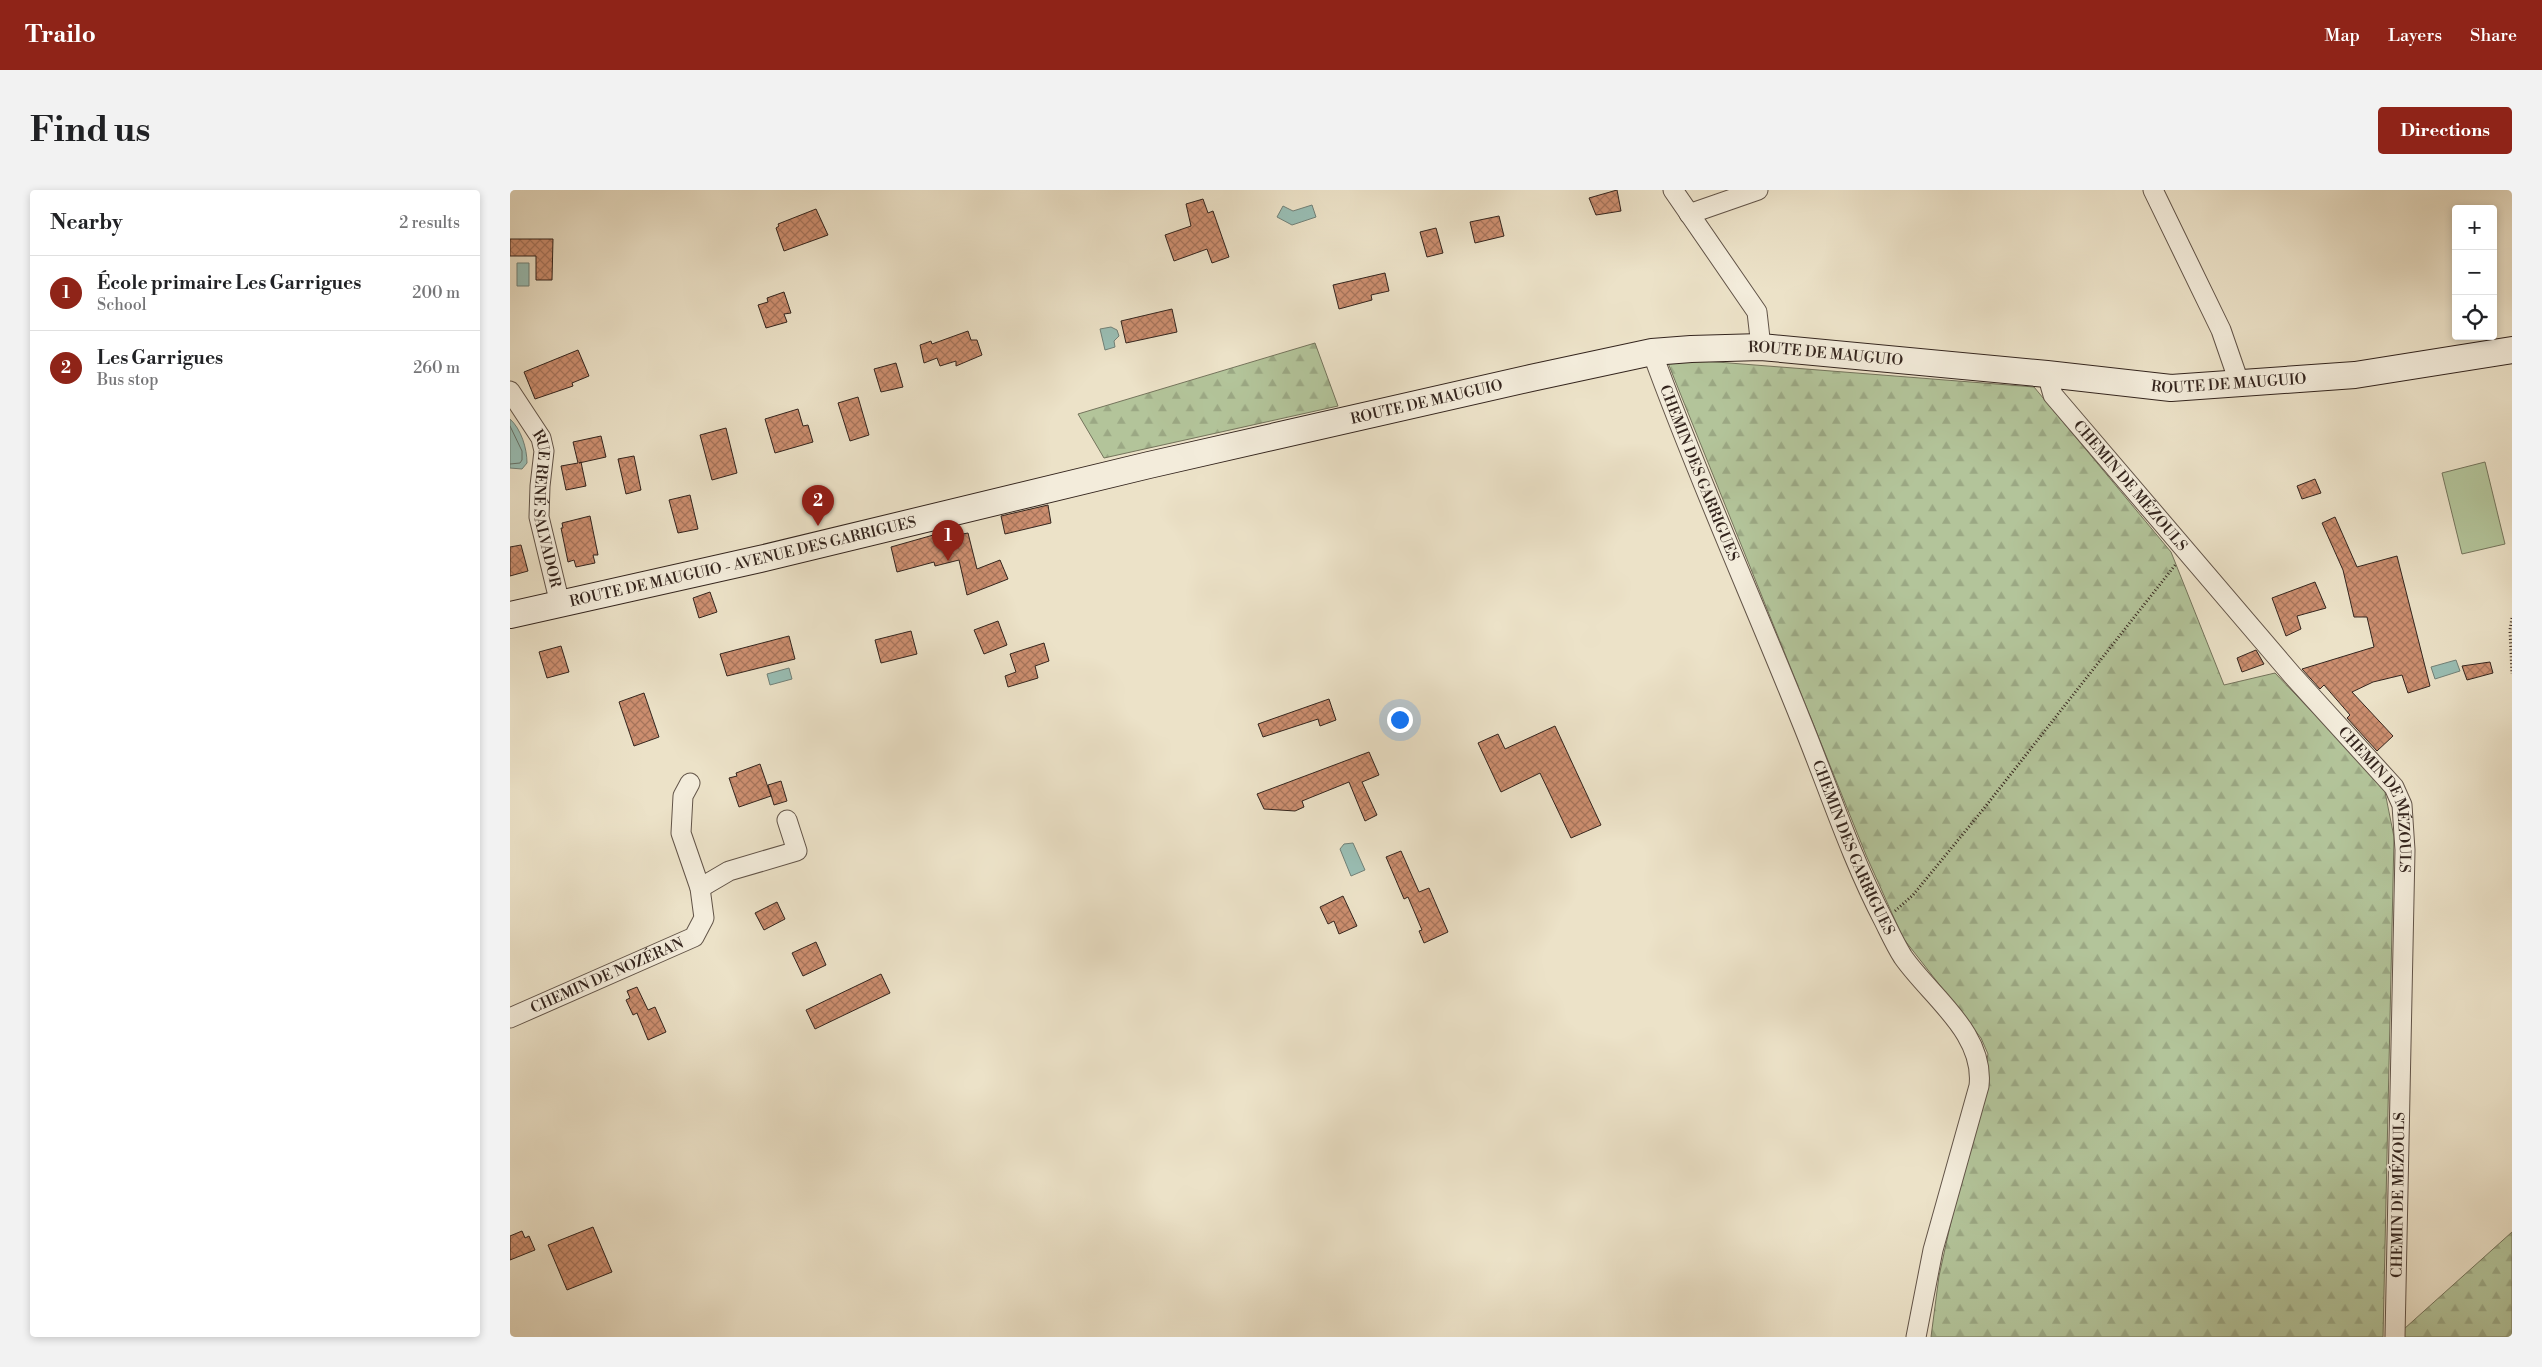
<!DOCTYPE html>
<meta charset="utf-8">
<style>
:root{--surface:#fff;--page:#f2f2f2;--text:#202124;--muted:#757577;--line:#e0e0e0;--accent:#8f2418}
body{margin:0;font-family:"Libre Bodoni",serif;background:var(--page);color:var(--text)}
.controls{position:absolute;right:15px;top:15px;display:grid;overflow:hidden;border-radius:5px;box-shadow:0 2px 8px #0003}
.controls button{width:45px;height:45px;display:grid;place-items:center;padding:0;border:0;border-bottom:1px solid var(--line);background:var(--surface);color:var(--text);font:25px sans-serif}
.you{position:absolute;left:889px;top:529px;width:18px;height:18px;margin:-12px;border:4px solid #fff;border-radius:50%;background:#1a73e8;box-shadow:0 0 0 8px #1a73e833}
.badge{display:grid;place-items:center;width:32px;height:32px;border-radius:50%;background:var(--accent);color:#fff;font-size:16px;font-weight:700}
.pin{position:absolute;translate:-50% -41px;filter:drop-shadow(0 1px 2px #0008)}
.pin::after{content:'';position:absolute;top:26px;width:18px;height:15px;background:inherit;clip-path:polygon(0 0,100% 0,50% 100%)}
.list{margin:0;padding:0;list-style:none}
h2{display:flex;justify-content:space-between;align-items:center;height:65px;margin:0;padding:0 20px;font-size:21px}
h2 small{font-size:16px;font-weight:400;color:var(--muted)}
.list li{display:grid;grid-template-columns:32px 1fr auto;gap:15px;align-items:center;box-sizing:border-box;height:75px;padding:0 20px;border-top:1px solid var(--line)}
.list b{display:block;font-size:19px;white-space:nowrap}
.list p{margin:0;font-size:16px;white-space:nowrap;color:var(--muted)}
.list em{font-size:16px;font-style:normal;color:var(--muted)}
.icon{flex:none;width:28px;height:28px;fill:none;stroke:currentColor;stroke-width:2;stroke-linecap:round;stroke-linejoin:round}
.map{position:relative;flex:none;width:2002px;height:1147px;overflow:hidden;border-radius:5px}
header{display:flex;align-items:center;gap:30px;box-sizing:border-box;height:70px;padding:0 25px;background:var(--accent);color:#fff}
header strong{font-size:24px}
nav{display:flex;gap:28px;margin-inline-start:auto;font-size:18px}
.intro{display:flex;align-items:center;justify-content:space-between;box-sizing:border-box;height:120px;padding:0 30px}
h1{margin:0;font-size:35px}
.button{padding:12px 22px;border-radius:5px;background:var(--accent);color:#fff;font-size:18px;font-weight:700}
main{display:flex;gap:30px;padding:0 30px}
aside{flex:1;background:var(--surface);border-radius:5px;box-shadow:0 2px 8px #0003}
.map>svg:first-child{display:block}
.forest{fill:url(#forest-firs);stroke:#74745c}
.pitch{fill:#b3c49a;stroke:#74745c}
.water{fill:#99beb4;stroke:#718178}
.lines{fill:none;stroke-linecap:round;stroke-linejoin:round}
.shore{stroke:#667269;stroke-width:1}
.building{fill:url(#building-cross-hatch);stroke:#34251e}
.street-casing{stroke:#625448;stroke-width:21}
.secondary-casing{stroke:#34251e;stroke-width:28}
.path{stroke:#34251e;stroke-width:3;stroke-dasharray:1 2.5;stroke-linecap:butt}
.street{stroke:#f3ecdb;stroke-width:19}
.secondary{stroke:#f3ecdb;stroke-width:26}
.labels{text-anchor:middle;stroke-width:4.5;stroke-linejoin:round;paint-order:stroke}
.street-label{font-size:15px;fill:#34251e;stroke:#f3ecdb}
</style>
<header>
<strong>Trailo</strong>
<nav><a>Map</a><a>Layers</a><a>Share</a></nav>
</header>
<div class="intro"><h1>Find us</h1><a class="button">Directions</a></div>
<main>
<aside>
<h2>Nearby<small>2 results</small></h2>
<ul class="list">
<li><span class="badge">1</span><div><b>École primaire Les Garrigues</b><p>School</p></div><em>200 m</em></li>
<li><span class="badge">2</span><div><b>Les Garrigues</b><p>Bus stop</p></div><em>260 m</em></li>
</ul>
</aside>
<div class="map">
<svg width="2002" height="1147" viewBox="0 0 2002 1147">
<defs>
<pattern id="forest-firs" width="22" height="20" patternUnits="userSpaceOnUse" patternTransform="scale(1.25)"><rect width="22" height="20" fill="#b3c49a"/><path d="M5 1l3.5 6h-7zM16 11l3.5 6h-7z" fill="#9ba884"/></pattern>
<pattern id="building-cross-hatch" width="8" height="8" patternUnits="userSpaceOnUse" patternTransform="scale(1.25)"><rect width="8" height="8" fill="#cc8e6f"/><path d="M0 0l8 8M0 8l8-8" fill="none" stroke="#a6745b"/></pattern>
</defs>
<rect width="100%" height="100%" fill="#ece2c8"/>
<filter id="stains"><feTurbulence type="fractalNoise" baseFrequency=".004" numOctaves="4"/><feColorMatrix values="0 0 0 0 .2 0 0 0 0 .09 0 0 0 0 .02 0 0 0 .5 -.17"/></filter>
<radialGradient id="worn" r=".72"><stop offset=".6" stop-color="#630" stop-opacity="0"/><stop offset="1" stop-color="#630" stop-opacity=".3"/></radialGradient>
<path class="forest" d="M805 153 828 216 594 268 568 224Z
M1156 168 1524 197 1661 362 1714 495 1765 483 1874 597 1884 647 1873 1147H1421L1429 1086 1478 864 1471 848 1393 748 1356 665Z
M2002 1042V1147H1894V1139Z"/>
<path class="pitch" d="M1975 272 1995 354 1952 364 1932 283Z"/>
<path class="water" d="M802 15 806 27 782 35 767 27 773 16 783 21Z
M7 73H19V96H7Z
M601 137 607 140 609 146 604 151 605 157 595 160 590 139Z
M0 229C11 239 17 258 17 273L12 279 0 278Z
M1946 470 1950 481 1925 489 1921 477Z
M279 478 282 489 260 495 257 484Z
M843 653 855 680 841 686 830 659 834 654Z"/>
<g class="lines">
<path class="shore" d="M0 236 12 261V270L10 273 0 274"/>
</g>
<path class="building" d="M1107 0 1111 21 1086 25 1079 8Z
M693 9 698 23 703 21 719 67 702 73 697 59 664 71 655 45 681 36 676 14Z
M306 19 318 45 274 61 266 38 269 36 268 34Z
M989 26 994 46 965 53 960 32Z
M926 38 933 63 917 67 910 42Z
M0 49H43L42 90H26V66H0Z
M875 83 879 101 861 105 862 110 829 119 823 95Z
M274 102 281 123 274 124 277 132 256 138 248 115 258 112 257 108Z
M662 119 667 142 616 153 611 131Z
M458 141 461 150H467L472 165 446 176V171L430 176 427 168 414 173 410 155 421 151 422 154Z
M68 160 79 186 62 193 63 196 25 209 14 182Z
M386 173 393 197 371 202 364 179Z
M348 207 359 245 340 251 328 213Z
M288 219 293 236 298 235 303 252 265 263 255 229Z
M216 238 227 283 202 290 190 245Z
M91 246 96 267 69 273 71 272 76 296 56 300 51 276 68 273 63 252Z
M124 266 131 300 116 304 108 269Z
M1805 289 1811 303 1792 309 1787 296Z
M180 305 188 339 168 343 159 310Z
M538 315 541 333 495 344 491 326Z
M80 326 88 365H83L85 373 66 377 64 370 58 372 51 338H53L52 333Z
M1825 327 1847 377 1887 366 1920 496 1898 503 1892 485 1863 492 1842 502 1883 546 1867 561 1837 528 1840 525 1814 495 1810 499 1792 479 1864 457 1857 427H1844L1833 380 1812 333Z
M441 340 442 346 458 343 467 379 490 370 498 389 457 405 449 370 425 376 424 372 387 382 381 357Z
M11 355 18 381 0 386V357Z
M1805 392 1816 418 1787 426 1791 439 1776 446 1762 408Z
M200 402 207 422 189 428 183 408Z
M488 431 497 455 474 464 464 440Z
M401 441 407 464 371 473 365 450Z
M279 446 285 469 217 486 210 464Z
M534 453 539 471 525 476 528 488 498 497 495 486 506 482 500 464Z
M51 456 59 482 37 488 29 462Z
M1746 460 1754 474 1732 482 1727 468Z
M1980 472 1983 483 1957 490 1952 476Z
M134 503 149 547 124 556 109 512Z
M819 509 826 530 810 536 808 529 753 547 748 534Z
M1045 536 1091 635 1061 648 1030 583 991 602 968 553 988 544 995 559Z
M859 562 869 585 852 592 867 625 855 631 839 592 792 611 794 617 785 621 754 619 747 604Z
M250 574 261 606 229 617 219 588 227 586 226 583Z
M271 591 277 611 264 615 258 595Z
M891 661 909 702 919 698 938 742 914 753 909 741 912 740 898 707 894 709 876 667Z
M833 706 847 736 829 744 824 731 818 734 810 717Z
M267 712 275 729 254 740 245 723Z
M306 752 316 775 293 786 282 763Z
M371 784 380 803 305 839 296 820Z
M127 797 138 820 145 817 156 842 138 850 127 823 123 825 116 810 120 808 117 801Z
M83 1037 102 1082 57 1100 38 1055Z
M12 1041 15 1048 19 1046 25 1060 0 1070V1046Z"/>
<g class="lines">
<defs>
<g id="street">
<path d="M1163 0 1247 122 1251 157"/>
<path d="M1643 0 1711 140 1730 195"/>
<path d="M1179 24 1248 0"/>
<path id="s1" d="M1142 162C1187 286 1241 406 1290 528 1318 596 1340 666 1374 731 1380 743 1386 756 1393 767 1421 807 1475 843 1469 896L1423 1060 1406 1147"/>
<path id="s2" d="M1537 184 1543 205 1783 486 1884 597 1892 615 1895 660 1885 1147"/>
<path id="s3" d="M0 201 31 248 34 261 30 296 29 327 50 414"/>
<path d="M190 698 219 681 287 661 277 630"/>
<path id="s4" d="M0 828 184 747 194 728 190 698 171 643 173 606 180 593"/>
</g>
<g id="secondary">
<path id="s5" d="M0 425 250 369 639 275 1021 188 1142 162 1181 159 1251 157 1537 184 1661 198 1845 185 2002 160"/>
</g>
</defs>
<use href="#street" class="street-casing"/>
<use href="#secondary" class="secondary-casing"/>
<path class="path" d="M2002 428 2000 440 2002 484
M1385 721 1403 705 1471 622 1666 374"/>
<use href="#street" class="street"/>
<use href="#secondary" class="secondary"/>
</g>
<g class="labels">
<g class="street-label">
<text dy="5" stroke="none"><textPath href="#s5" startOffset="1346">ROUTE DE MAUGUIO</textPath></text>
<text dy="5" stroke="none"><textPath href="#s5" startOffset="1751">ROUTE DE MAUGUIO</textPath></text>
<text dy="5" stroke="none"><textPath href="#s5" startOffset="941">ROUTE DE MAUGUIO</textPath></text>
<text dy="5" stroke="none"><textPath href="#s1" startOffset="130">CHEMIN DES GARRIGUES</textPath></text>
<text dy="5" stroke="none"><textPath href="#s2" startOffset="141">CHEMIN DE MÉZOULS</textPath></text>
<text dy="5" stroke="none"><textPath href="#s3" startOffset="128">RUE RENÉ SALVADOR</textPath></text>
<text dy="5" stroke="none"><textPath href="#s5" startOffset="239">ROUTE DE MAUGUIO - AVENUE DES GARRIGUES</textPath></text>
<text dy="5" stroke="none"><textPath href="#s2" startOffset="546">CHEMIN DE MÉZOULS</textPath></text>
<text dy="5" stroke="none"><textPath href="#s1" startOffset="535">CHEMIN DES GARRIGUES</textPath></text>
<text dy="5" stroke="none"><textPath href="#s4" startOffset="106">CHEMIN DE NOZÉRAN</textPath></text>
<text transform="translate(1888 1005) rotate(-89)" y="5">CHEMIN DE MÉZOULS</text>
</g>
</g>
<rect width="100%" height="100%" filter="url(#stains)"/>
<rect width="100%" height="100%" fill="url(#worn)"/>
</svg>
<div class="controls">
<button>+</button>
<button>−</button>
<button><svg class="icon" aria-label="locate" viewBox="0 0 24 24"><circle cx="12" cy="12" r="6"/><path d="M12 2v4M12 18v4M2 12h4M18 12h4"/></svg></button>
</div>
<div class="you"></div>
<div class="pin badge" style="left:438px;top:371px">1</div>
<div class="pin badge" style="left:308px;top:336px">2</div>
</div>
</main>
